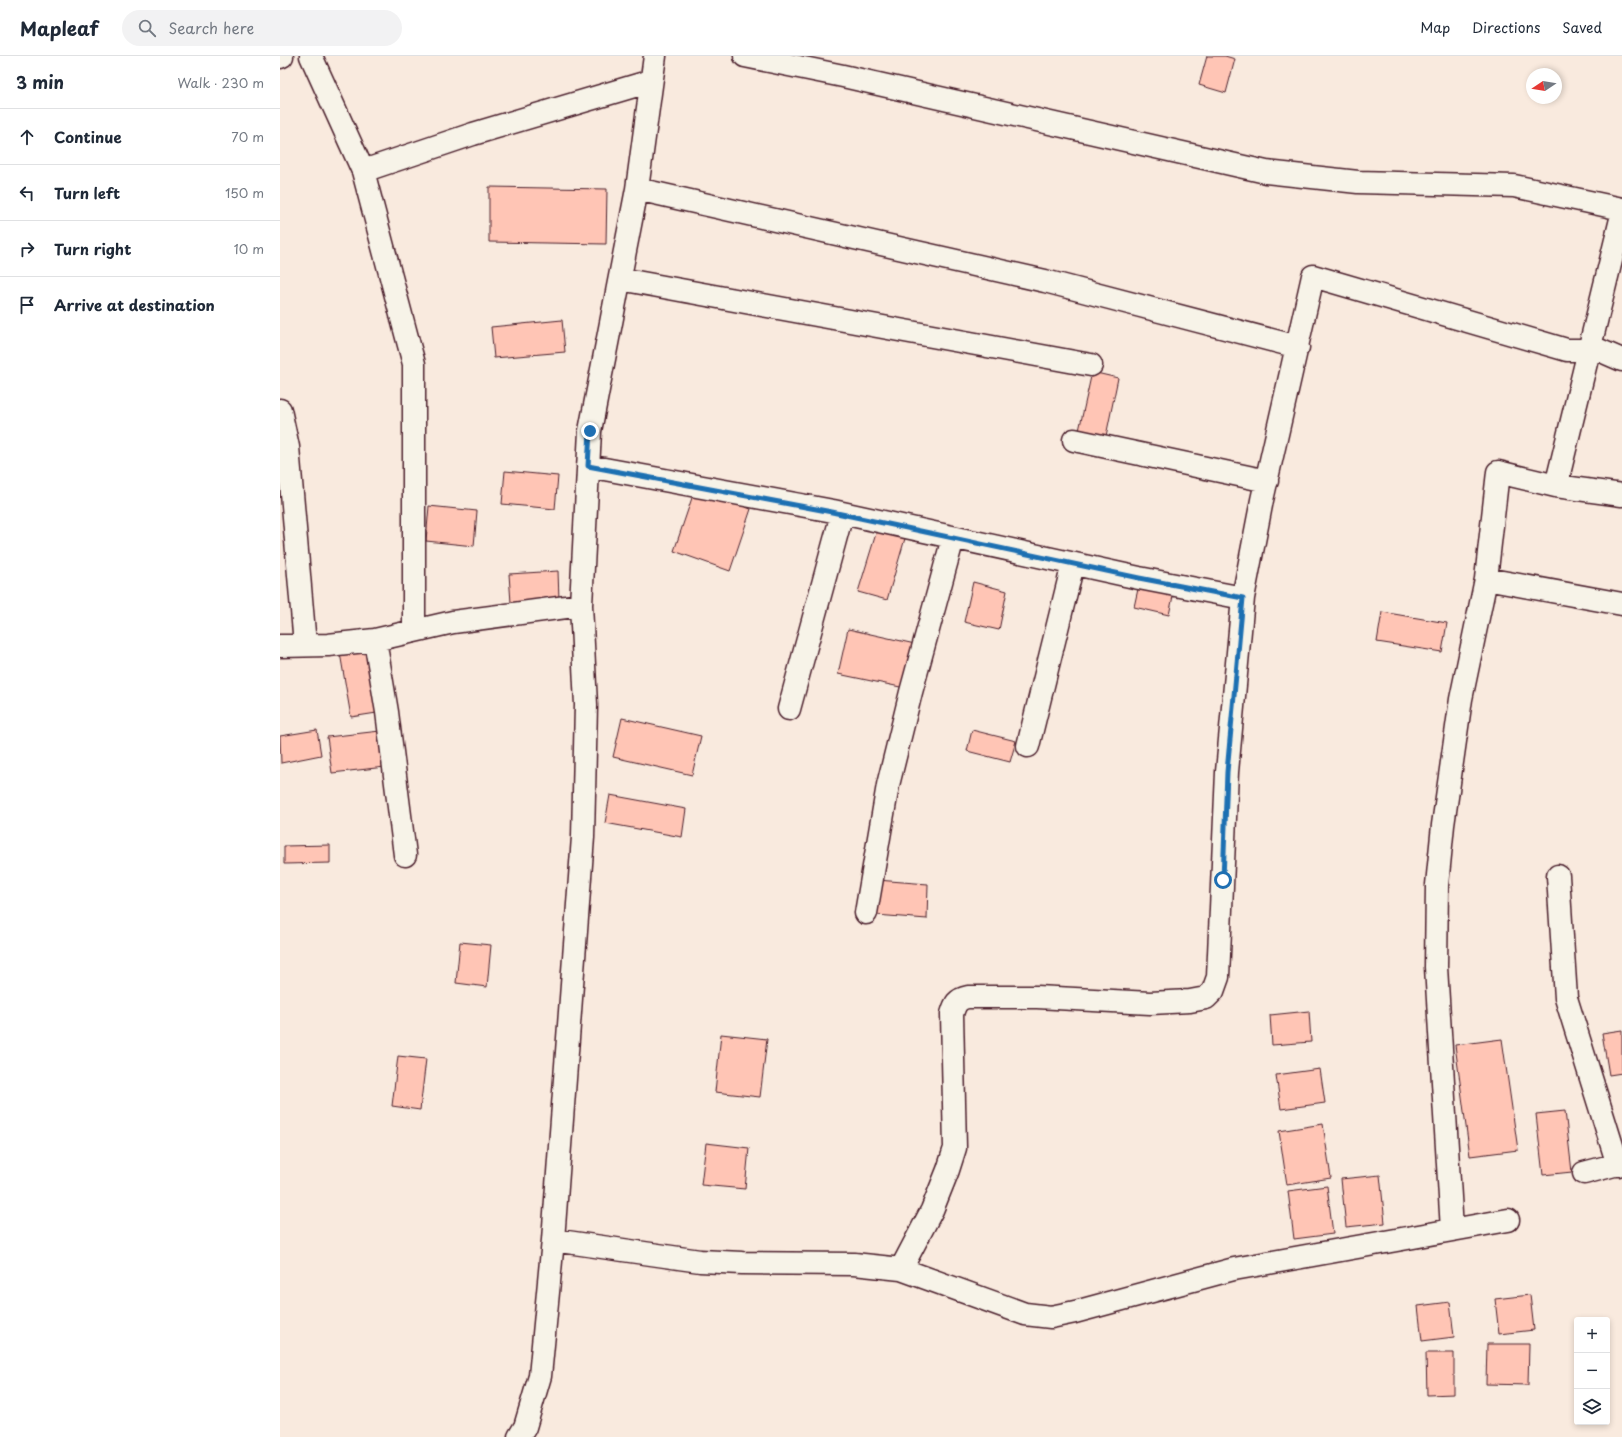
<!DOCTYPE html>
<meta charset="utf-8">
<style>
:root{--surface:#fff;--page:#f2f2f3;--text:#1f2937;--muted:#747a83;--line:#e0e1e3}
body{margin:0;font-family:"Playpen Sans",sans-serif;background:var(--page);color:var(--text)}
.controls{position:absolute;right:12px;bottom:12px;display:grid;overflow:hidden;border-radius:4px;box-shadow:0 2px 6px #0003}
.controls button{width:36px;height:36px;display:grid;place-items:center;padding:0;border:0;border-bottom:1px solid var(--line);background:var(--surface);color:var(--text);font:20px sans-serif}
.compass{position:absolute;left:1246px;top:12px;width:36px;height:36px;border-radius:50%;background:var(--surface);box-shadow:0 2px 6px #0003;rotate:258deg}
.stop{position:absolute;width:12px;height:12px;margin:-9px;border:3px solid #1f6fb2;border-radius:50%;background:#fff}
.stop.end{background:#1f6fb2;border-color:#fff;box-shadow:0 1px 4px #0008}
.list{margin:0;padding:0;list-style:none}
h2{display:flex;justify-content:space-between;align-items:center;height:52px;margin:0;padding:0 16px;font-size:17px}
h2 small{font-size:13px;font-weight:400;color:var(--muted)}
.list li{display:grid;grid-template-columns:26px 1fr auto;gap:12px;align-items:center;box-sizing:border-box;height:56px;padding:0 16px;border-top:1px solid var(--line)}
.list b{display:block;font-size:15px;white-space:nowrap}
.list em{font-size:13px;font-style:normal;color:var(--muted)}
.icon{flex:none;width:22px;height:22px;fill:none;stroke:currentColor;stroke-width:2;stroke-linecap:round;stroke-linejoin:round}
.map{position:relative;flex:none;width:1342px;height:1381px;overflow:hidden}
header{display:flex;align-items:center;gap:24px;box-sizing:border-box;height:56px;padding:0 20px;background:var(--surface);border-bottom:1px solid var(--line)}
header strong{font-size:19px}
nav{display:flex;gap:22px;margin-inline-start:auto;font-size:14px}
.search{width:280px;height:36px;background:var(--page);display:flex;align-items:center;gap:10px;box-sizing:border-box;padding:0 14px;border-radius:22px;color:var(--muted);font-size:15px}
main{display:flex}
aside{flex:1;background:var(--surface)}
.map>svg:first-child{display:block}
.building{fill:#ffc5b5;stroke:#4a1f2b}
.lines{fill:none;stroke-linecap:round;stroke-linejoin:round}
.street-casing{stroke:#4a1f2b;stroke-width:25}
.street{stroke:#f7f3e8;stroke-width:22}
.route{stroke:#1f6fb2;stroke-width:5}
</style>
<header>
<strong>Mapleaf</strong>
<div class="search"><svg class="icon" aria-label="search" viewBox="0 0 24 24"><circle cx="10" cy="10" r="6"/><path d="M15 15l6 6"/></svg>Search here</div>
<nav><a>Map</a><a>Directions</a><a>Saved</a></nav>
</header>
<main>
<aside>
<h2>3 min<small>Walk · 230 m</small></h2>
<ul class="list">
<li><svg class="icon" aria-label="ahead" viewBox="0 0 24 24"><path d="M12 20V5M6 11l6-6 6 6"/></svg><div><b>Continue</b></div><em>70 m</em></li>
<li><svg class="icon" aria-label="left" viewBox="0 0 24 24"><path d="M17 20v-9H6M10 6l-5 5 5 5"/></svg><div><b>Turn left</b></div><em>150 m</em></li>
<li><svg class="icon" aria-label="right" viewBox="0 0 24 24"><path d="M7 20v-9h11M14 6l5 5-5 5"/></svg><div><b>Turn right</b></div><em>10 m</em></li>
<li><svg class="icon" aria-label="arrive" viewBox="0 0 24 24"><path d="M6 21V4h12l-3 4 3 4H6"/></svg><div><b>Arrive at destination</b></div></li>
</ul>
</aside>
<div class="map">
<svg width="1342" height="1381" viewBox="0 0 1342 1381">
<rect width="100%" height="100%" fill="#f9eade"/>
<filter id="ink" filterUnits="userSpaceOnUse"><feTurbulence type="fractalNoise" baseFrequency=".025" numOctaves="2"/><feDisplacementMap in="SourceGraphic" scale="8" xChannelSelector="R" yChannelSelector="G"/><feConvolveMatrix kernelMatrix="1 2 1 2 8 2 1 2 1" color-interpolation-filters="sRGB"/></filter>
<g filter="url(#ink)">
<path class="building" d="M927 0H945L955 3 946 37 919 29Z
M209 131 327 133 326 188 209 186Z
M282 264 285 296 214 302 211 271Z
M812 316 838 322 825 385 798 379Z
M225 415 278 420 275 453 222 448Z
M415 433 471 453 450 515 394 495Z
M149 450 197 455 194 490 146 485Z
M598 471 626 479 607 544 578 536Z
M278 515 279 544 231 547 229 518Z
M693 526 727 535 719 574 684 566Z
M858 533 893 540 889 559 854 551Z
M1102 556 1167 567 1162 596 1097 586Z
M568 573 635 588 625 632 558 618Z
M91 586 103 656 71 661 59 591Z
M342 662 421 680 412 719 333 701Z
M37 674 41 699 1 707 0 680Z
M692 674 736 685 730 706 687 695Z
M100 675 105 711 52 717 47 681Z
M330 739 406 753 402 781 325 767Z
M50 789V807L4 808V790Z
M597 824 648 828 647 863 596 859Z
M180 886 211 889 207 931 176 927Z
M1029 955 1031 986 992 989 990 959Z
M1342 974V1017L1329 1019 1322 977Z
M441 978 487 983 480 1041 435 1036Z
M1222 983 1238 1094 1190 1100 1175 989Z
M118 1000 146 1003 140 1054 112 1050Z
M1040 1013 1045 1047 1001 1053 996 1019Z
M1285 1055 1292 1116 1263 1119 1256 1058Z
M1043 1068 1051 1122 1007 1129 999 1075Z
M426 1087 469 1092 465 1133 421 1129Z
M1100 1119 1105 1167 1066 1171 1061 1123Z
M1047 1130 1053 1178 1014 1183 1008 1135Z
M1250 1239 1254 1274 1219 1278 1215 1243Z
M1170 1246 1174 1281 1142 1285 1138 1250Z
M1207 1288H1249L1248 1329 1206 1328Z
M1146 1297H1174V1338L1147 1339Z"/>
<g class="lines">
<defs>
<path id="street" d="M31 0 83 115 134 308V574
M465 0 563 20 986 116 1078 126 1234 130 1342 153
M0 1 2 0
M83 115 193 78 371 25
M357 133 765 225 1018 291
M340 223 811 309
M0 354 8 391 25 589
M794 384 987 425
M308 410 553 455 859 522 963 542
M1276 430 1342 159
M1206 523 1342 548
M95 584 107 656 125 799
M0 590 48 589 95 584 173 566 301 549
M509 653 562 458
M748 690 793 508
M1278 820 1286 942 1338 1109
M586 857 608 729 631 636 673 482
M1304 1117 1342 1107
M1172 1174 1156 911 1157 829 1163 769 1181 643 1206 523 1218 416 1276 430 1342 439
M273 1184 420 1205 462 1207 574 1208 621 1213 745 1258 771 1261 795 1256 954 1213 1228 1164
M621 1213 652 1154 668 1114 675 1092 672 958C675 948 677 943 688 941H757L870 947 910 945 926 942 933 935 938 921 947 716 963 542 982 444 1033 220 1287 294H1319L1342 304
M239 1381 245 1371 260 1320 273 1184 303 781 306 649 301 549 310 375 357 133 375 0"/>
</defs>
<use href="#street" class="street-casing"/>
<use href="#street" class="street"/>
</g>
</g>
<g class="lines" filter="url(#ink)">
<path class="route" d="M310 375 308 410 552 456 859 522 963 542 947 716 943 824"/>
</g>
</svg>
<div class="controls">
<button>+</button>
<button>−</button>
<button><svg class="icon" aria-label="layers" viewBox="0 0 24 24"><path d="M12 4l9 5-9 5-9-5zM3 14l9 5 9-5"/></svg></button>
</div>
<svg class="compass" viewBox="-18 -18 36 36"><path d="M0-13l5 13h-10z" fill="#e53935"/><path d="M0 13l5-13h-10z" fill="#747a83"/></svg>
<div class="stop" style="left:943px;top:824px"></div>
<div class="stop end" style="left:310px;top:375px"></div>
</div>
</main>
